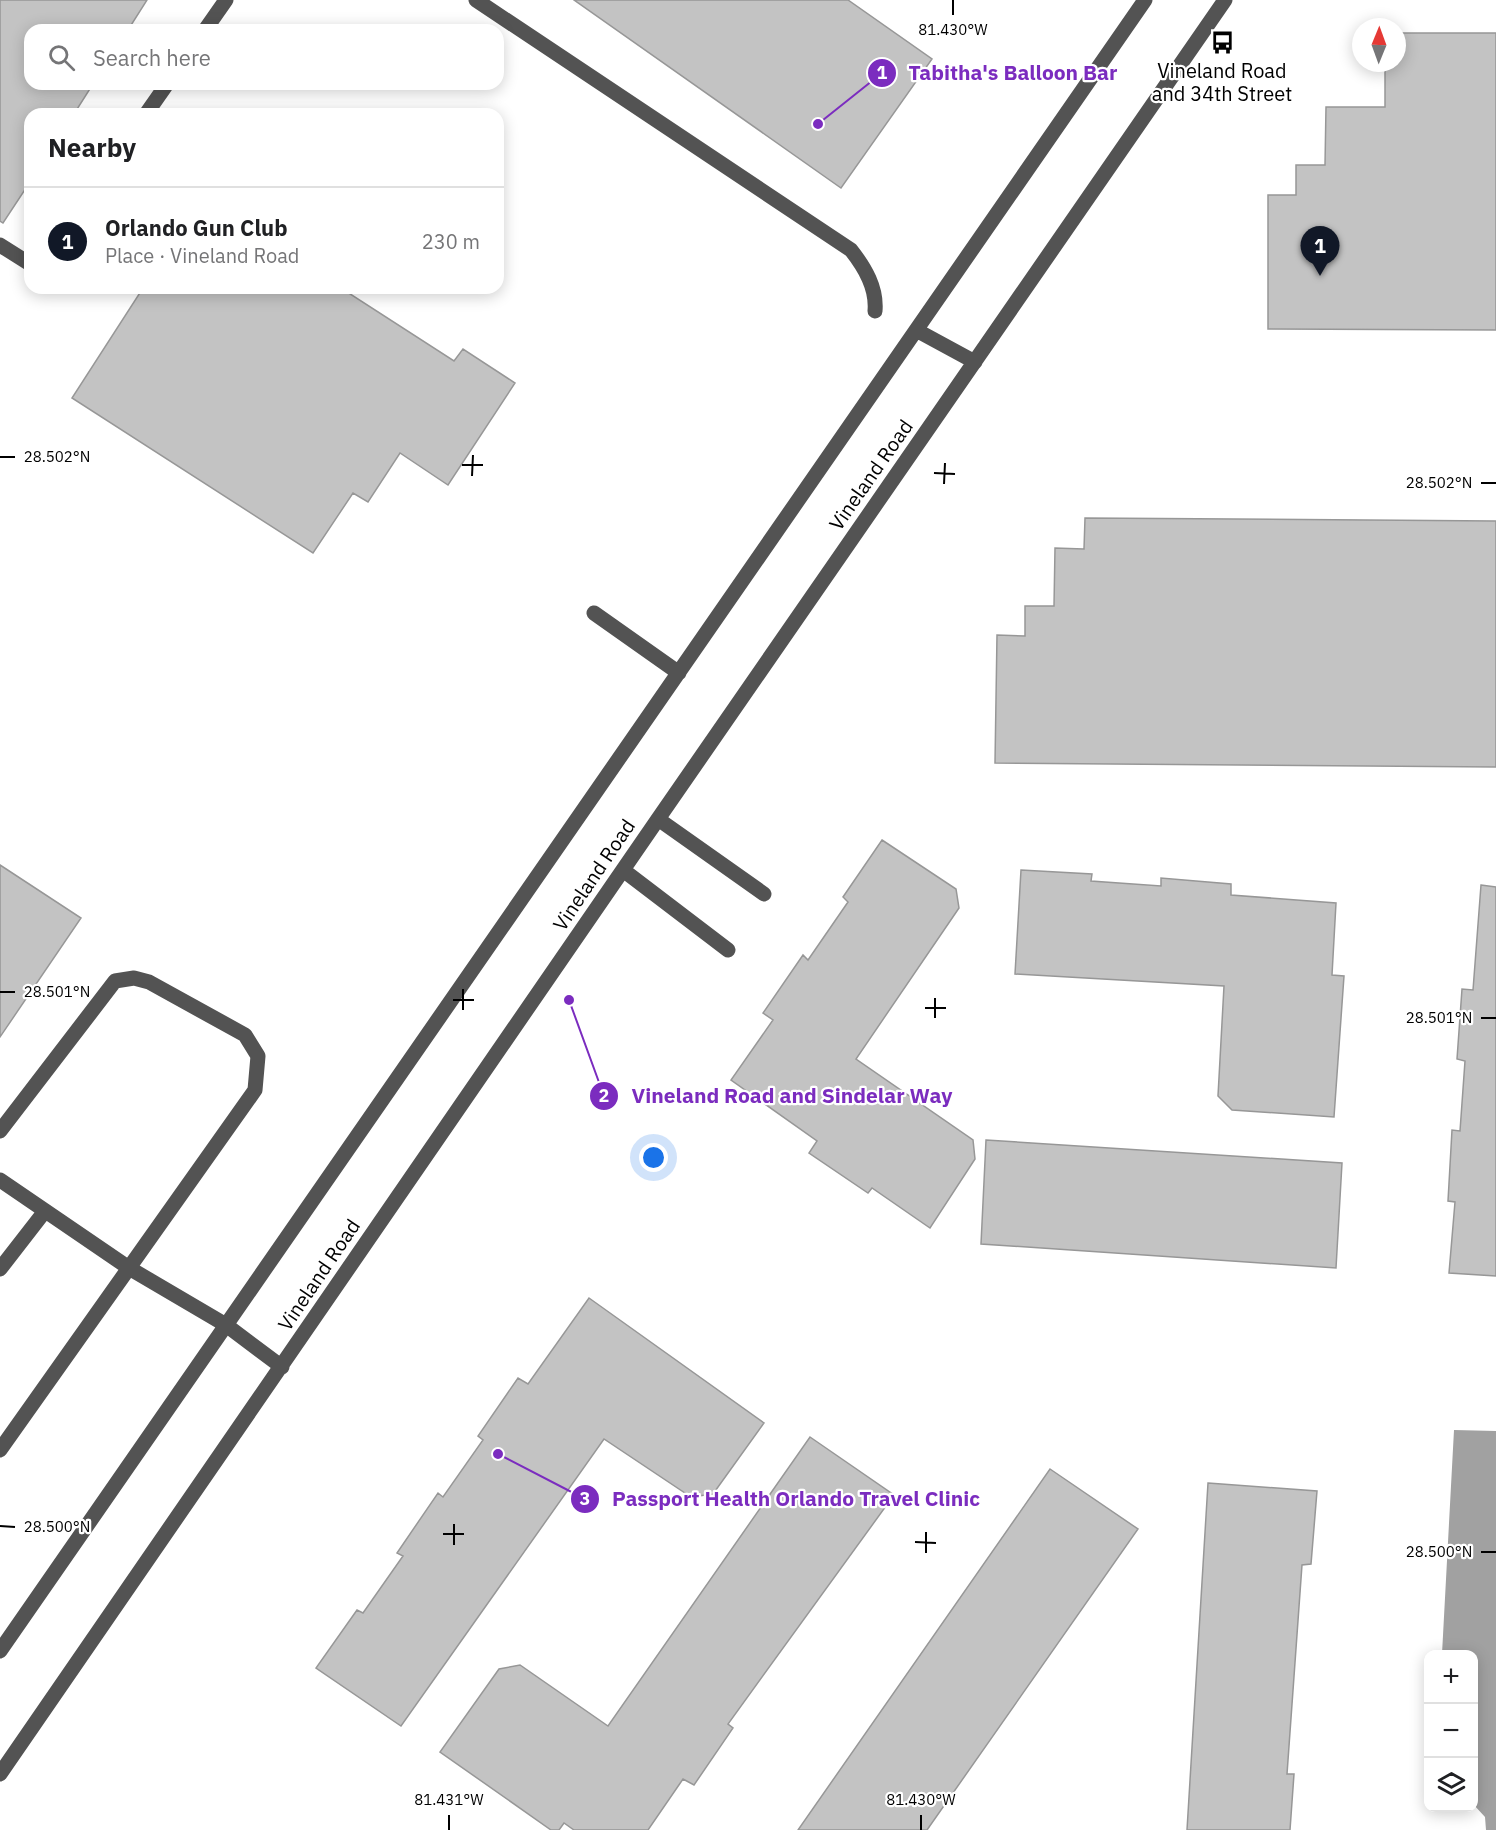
<!DOCTYPE html>
<meta charset="utf-8">
<style>
:root{--surface:#fff;--page:#f6f6f6;--text:#202124;--muted:#757577;--line:#e0e0e0;--accent:#111827}
body{margin:0;font-family:"IBM Plex Sans",sans-serif;background:var(--page);color:var(--text)}
.controls{position:absolute;right:18px;bottom:18px;display:grid;overflow:hidden;border-radius:12px;box-shadow:0 3px 15px #0003}
.controls button{width:54px;height:54px;display:grid;place-items:center;padding:0;border:0;border-bottom:2px solid var(--line);background:var(--surface);color:var(--text);font:30px sans-serif}
.compass{position:absolute;left:1352px;top:18px;width:54px;height:54px;border-radius:50%;background:var(--surface);box-shadow:0 3px 15px #0003;rotate:1deg}
.you{position:absolute;left:654px;top:1158px;width:21px;height:21px;margin:-15px;border:4px solid #fff;border-radius:50%;background:#1a73e8;box-shadow:0 0 0 9px #1a73e833}
.badge{display:grid;place-items:center;width:39px;height:39px;border-radius:50%;background:var(--accent);color:#fff;font-size:20px;font-weight:700}
.pin{position:absolute;translate:-50% -50px;filter:drop-shadow(0 2px 3px #0008)}
.pin::after{content:'';position:absolute;top:32px;width:21px;height:18px;background:inherit;clip-path:polygon(0 0,100% 0,50% 100%)}
.list{margin:0;padding:0;list-style:none}
h2{display:flex;justify-content:space-between;align-items:center;height:78px;margin:0;padding:0 24px;font-size:26px}
h2 small{font-size:20px;font-weight:400;color:var(--muted)}
.list li{display:grid;grid-template-columns:39px 1fr auto;gap:18px;align-items:center;box-sizing:border-box;height:108px;padding:0 24px;border-top:2px solid var(--line)}
.list b{display:block;font-size:22px;white-space:nowrap}
.list p{margin:0;font-size:20px;white-space:nowrap;color:var(--muted)}
.list em{font-size:20px;font-style:normal;color:var(--muted)}
.icon{flex:none;width:33px;height:33px;fill:none;stroke:currentColor;stroke-width:2;stroke-linecap:round;stroke-linejoin:round}
.map{position:relative;flex:none;width:1496px;height:1830px;overflow:hidden}
.search{position:absolute;background:var(--surface);box-shadow:0 3px 15px #0003;left:24px;top:24px;width:480px;height:66px;display:flex;align-items:center;gap:15px;box-sizing:border-box;padding:0 21px;border-radius:18px;color:var(--muted);font-size:22px}
.panel{position:absolute;background:var(--surface);box-shadow:0 3px 15px #0003;left:24px;top:108px;width:480px;height:186px;border-radius:18px}
.map>svg:first-child{display:block}
.water{fill:#a1a1a1}
.building{fill:#c3c3c3;stroke:#979797;stroke-width:1.5}
.lines{fill:none;stroke-linecap:round;stroke-linejoin:round}
.minor{stroke:#535353;stroke-width:15}
.ticks{fill:none;stroke:#000;stroke-width:2}
.labels{text-anchor:middle;stroke-width:4.5;stroke-linejoin:round;paint-order:stroke}
.poi-label{font-size:20px;fill:#000;stroke:#fff}
.street-label{font-size:20px;fill:#000;stroke:#fff}
.ticks-label{font-size:15px;text-anchor:middle;fill:#000;stroke:#fff;stroke-width:4.5;stroke-linejoin:round;paint-order:stroke}
.leader{fill:none;stroke:#7b2cbf;stroke-width:2}
.callout-dot{fill:#7b2cbf;stroke:#fff;stroke-width:2}
.mark-label{font-size:18px;text-anchor:middle;font-weight:bold;fill:#fff}
.callout-label{font-size:21px;text-anchor:middle;font-weight:bold;fill:#7b2cbf;stroke:#fff;stroke-width:4.5;stroke-linejoin:round;paint-order:stroke}
</style>
<div class="map">
<svg width="1496" height="1830" viewBox="0 0 1496 1830">
<rect width="100%" height="100%" fill="#fff"/>
<path class="water" d="M1454 1430 1496 1431V1830H1486L1485 1817 1474 1805V1654H1442Z"/>
<path class="building" d="M0 0H147L128 30H30V84H93L74 114H30V182L3 223 0 221Z
M574 0H848L932 59 841 188Z
M1397 33H1496V330L1268 329V195H1296V165H1325L1326 107H1385V63H1397Z
M143 288H341L454 361 463 349 515 383 448 485 400 453 368 502 353 493 313 553 72 398Z
M1085 518 1496 521V767L995 763 997 635 1025 636V606H1054L1055 548 1084 549Z
M882 840 956 889 959 908 856 1059 973 1140 975 1159 930 1228 872 1188 868 1193 809 1153 817 1141 731 1080 773 1020 763 1013 803 955 808 960 848 902 843 897Z
M0 865 81 918 0 1037Z
M1021 870 1092 874 1091 881 1161 886V878L1231 884V895L1336 903 1332 975 1344 976 1334 1117 1232 1110 1218 1096 1224 986 1015 974Z
M1481 885 1496 887V1276L1449 1273 1455 1202 1448 1201 1452 1130 1460 1131 1465 1061 1457 1059 1462 989 1473 990Z
M986 1140 1342 1163 1336 1268 981 1244Z
M589 1298 764 1423 713 1494 691 1497 604 1439 401 1726 316 1668 357 1610 363 1613 403 1556 397 1553 438 1493 443 1497 483 1440 478 1436 518 1378 528 1384Z
M810 1437 894 1495 728 1724 733 1728 694 1785 683 1779 648 1830H574L564 1823 559 1830H551L440 1752 499 1669 520 1665 608 1726Z
M1050 1469 1138 1529 927 1830H798Z
M1208 1483 1317 1491 1311 1564 1302 1565 1287 1774H1294L1290 1830H1187Z"/>
<g class="lines">
<path class="minor" d="M476 0 851 250C865 268 877 288 875 311
M205 30 226 0
M146 114 167 84
M0 245 30 264
M916 330 975 362
M594 613 679 673
M658 819 764 894
M623 870 728 950
M0 1131 115 981 134 978 149 982 245 1035 258 1056 255 1090 0 1450
M0 1180 129 1268 226 1325 282 1367
M0 1269 45 1211
M0 1651 1145 0
M0 1774 658 819 1225 0"/>
</g>
<path class="ticks" d="M953 15V0M0 457H15M462 465H483M934 473 955 474M472 476 473 455M1481 483H1496M944 484 945 463M0 992H15M453 1000H474M925 1008H946M463 1010V989M935 1018V998M1481 1018H1496M0 1526 15 1527M443 1534H464M915 1542 936 1543M454 1545V1524M1481 1552H1496M926 1553V1532M449 1830V1815M921 1830V1815"/>
<defs>
<symbol id="bus-bare" viewBox="-9 -9 18 18"><path d="M-5-6H5V4H4V6H2V4H-2V6H-4V4H-5ZM-3.5-4V0h7V-4ZM-3.5 1.2v1.5H-2V1.2ZM2 1.2v1.5H3.5V1.2Z" fill="#000" stroke="#fff" stroke-width="2.5" paint-order="stroke"/></symbol>
</defs>
<g fill-rule="evenodd">
<use href="#bus-bare" x="1206" y="26" width="33" height="33"/>
</g>
<g class="labels">
<g class="poi-label">
<text x="1222" y="78">Vineland Road<tspan x="1222" dy="23">and 34th Street</tspan></text>
</g>
<g class="street-label">
<text transform="translate(871 475) rotate(-55)" y="7">Vineland Road</text>
<text transform="translate(594 875) rotate(-56)" y="7">Vineland Road</text>
<text transform="translate(319 1275) rotate(-56)" y="7">Vineland Road</text>
</g>
</g>
<g class="ticks-label">
<text x="953" y="35">81.430°W</text>
<text x="57" y="462">28.502°N</text>
<text x="1439" y="488">28.502°N</text>
<text x="57" y="997">28.501°N</text>
<text x="1439" y="1023">28.501°N</text>
<text x="57" y="1532">28.500°N</text>
<text x="1439" y="1557">28.500°N</text>
<text x="449" y="1805">81.431°W</text>
<text x="921" y="1805">81.430°W</text>
</g>
<path class="leader" d="M818 124L882 73M569 1000L604 1096M498 1454L585 1499"/>
<g class="callout-dot">
<circle cx="818" cy="124" r="6"/>
<circle cx="569" cy="1000" r="6"/>
<circle cx="498" cy="1454" r="6"/>
<circle cx="882" cy="73" r="15"/>
<circle cx="604" cy="1096" r="15"/>
<circle cx="585" cy="1499" r="15"/>
</g>
<g class="mark-label">
<text x="882" y="79">1</text>
<text x="604" y="1102">2</text>
<text x="585" y="1505">3</text>
</g>
<g class="callout-label">
<text x="1013" y="80">Tabitha's Balloon Bar</text>
<text x="792" y="1103">Vineland Road and Sindelar Way</text>
<text x="796" y="1506">Passport Health Orlando Travel Clinic</text>
</g>
</svg>
<div class="controls">
<button>+</button>
<button>−</button>
<button><svg class="icon" aria-label="layers" viewBox="0 0 24 24"><path d="M12 4l9 5-9 5-9-5zM3 14l9 5 9-5"/></svg></button>
</div>
<svg class="compass" viewBox="-18 -18 36 36"><path d="M0-13l5 13h-10z" fill="#e53935"/><path d="M0 13l5-13h-10z" fill="#757577"/></svg>
<div class="you"></div>
<div class="pin badge" style="left:1320px;top:276px">1</div>
<div class="search"><svg class="icon" aria-label="search" viewBox="0 0 24 24"><circle cx="10" cy="10" r="6"/><path d="M15 15l6 6"/></svg>Search here</div>
<section class="panel">
<h2>Nearby<small></small></h2>
<ul class="list">
<li><span class="badge">1</span><div><b>Orlando Gun Club</b><p>Place · Vineland Road</p></div><em>230 m</em></li>
</ul>
</section>
</div>
